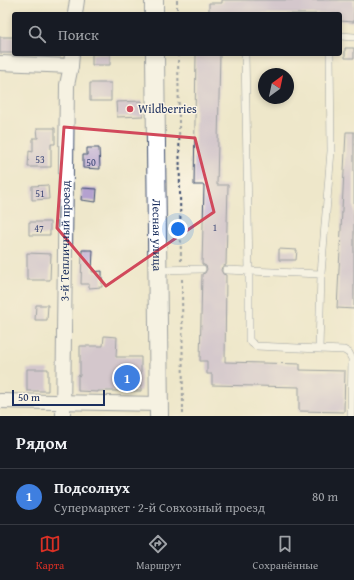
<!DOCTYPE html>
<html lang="ru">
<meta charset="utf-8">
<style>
:root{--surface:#171b24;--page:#242831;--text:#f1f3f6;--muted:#9ea1a6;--line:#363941;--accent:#d93025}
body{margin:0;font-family:"Gentium Book Plus",serif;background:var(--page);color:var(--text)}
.compass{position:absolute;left:258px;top:68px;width:36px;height:36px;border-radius:50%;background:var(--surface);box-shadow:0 2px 6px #0003;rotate:33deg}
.scale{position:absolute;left:12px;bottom:10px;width:93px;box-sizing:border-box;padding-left:4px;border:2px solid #1b2f5e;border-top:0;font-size:11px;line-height:14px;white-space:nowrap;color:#1b2f5e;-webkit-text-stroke:3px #fcf5e5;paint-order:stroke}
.you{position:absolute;left:178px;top:229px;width:14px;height:14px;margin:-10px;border:3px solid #fff;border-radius:50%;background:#1a73e8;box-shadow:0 0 0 6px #1a73e833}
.badge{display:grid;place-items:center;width:26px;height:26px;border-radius:50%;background:var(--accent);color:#fff;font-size:13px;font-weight:700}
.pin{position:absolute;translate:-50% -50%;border:2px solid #fff;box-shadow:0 1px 4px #0006}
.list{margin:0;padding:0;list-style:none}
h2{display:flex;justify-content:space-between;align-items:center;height:52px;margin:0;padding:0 16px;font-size:17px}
h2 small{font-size:13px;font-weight:400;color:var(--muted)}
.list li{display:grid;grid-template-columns:26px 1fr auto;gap:12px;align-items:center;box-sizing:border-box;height:56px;padding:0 16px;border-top:1px solid var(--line)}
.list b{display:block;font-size:15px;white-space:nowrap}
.list p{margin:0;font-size:13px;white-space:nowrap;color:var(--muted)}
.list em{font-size:13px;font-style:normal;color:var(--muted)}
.icon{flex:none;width:22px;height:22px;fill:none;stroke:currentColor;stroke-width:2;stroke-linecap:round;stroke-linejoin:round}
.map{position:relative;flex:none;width:354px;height:416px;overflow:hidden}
.search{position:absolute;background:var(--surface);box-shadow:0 2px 6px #0003;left:12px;right:12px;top:12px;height:44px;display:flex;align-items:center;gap:10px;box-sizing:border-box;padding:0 14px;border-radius:4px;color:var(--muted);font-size:15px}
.sheet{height:108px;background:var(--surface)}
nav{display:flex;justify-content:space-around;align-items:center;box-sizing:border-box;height:56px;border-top:1px solid var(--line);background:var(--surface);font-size:11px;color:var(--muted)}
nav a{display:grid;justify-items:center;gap:2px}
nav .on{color:var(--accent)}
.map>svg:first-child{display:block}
.building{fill:#b4a1cf}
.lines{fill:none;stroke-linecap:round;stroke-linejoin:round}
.service-casing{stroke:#3b4b6e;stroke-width:8}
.minor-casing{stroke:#3b4b6e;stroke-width:16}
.tertiary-casing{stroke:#3b4b6e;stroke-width:20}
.path{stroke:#3b4b6e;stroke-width:2;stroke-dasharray:3 3;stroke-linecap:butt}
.service{stroke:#fff;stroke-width:7}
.minor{stroke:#fff;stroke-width:14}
.tertiary{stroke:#fff;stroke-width:18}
.marked{fill:none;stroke:#d1495b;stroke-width:3;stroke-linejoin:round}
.poi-dot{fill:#d1495b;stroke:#fcf5e5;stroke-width:1.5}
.labels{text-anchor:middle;stroke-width:3;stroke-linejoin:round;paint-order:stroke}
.number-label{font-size:10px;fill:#414c7a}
.poi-label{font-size:12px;fill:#1b2f5e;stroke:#fcf5e5;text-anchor:start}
.street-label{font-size:12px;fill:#1b2f5e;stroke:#fcf5e5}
</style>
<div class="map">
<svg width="354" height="416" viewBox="0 0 354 416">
<rect width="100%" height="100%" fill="#fcf5e5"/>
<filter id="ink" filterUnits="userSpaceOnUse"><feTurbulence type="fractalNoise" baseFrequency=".025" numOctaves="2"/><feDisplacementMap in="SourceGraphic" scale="8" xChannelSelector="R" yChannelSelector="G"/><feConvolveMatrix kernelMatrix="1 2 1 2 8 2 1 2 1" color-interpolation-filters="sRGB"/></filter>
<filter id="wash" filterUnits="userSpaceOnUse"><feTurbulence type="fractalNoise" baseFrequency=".012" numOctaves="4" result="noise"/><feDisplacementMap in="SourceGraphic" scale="16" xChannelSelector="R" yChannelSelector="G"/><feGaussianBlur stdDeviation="0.9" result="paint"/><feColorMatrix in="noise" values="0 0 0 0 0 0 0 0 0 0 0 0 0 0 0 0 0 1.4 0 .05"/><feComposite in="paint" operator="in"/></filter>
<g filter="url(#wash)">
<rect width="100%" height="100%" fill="#eee7cb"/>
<g id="blocks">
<path class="building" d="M222 0H354V22L340 21V14H209V3H222Z
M0 37H14V53H0Z
M345 48H354V58H345Z
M92 54H110V65H92Z
M196 54H220L217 185H228L226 265 222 267 221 270 223 274 226 275 225 362 300 364V370L345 371 344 412 299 411V387L212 385V374H207V361H200L202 274 205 273 207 269 206 266 202 264 204 185H194Z
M90 83H111V101H90Z
M142 101 143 116 117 117 116 102Z
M37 128H55V144H51V167H28L29 151 33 152V138H38Z
M346 132H354V309L337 308Z
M87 148H99L100 169 83 168V155H87Z
M48 185 49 199 32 200V186Z
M82 188 97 189 96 202 81 200Z
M29 222H50V235H29Z
M279 249 297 250 296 260H279Z
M82 250H93L92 272 102 271V287L89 288V284H81Z
M27 253 51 254 50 280H27Z
M36 305H48L47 320H35Z
M104 336 117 337 116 357H141V391H98V392L78 391V375L80 376V346H103Z
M27 369H48V391H27Z"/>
</g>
</g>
<g filter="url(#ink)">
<use href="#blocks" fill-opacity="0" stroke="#3b4b6e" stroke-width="1"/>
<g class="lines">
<defs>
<path id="service" d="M340 36 354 37
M245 54 249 271V340L252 343 256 346 319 349
M330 54 331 151 321 274 319 349 344 350 349 353 352 359 351 416
M158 270 202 269
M226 270 321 274"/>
<g id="minor">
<path d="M75 14 77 0"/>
<path d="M0 63 71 66"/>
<path d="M0 401 159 404"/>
<path id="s1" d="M63 416 67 85 71 66 72 54"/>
</g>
<g id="tertiary">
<path d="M154 0V14"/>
<path id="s2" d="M155 54 159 416"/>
</g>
</defs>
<use href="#service" class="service-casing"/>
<use href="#minor" class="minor-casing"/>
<use href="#tertiary" class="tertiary-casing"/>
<path class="path" d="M177 0V14
M178 54 181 261
M182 279 183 416"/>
<use href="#service" class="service"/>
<use href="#minor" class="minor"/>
<use href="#tertiary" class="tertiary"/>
</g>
</g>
<path d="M0 0H354V416H0ZM64 127 195 138 214 212 106 286 57 228Z" fill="#eee7cb" fill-opacity=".55" fill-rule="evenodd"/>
<path class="marked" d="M64 127 195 138 214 212 106 286 57 228Z"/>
<circle class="poi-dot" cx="130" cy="109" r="4"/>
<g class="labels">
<g class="number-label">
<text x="40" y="163">53</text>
<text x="91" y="166">50</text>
<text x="40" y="197">51</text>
<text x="215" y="231">1</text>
<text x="39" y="232">47</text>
</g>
<g class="poi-label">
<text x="138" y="113">Wildberries</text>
</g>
<g class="street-label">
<text dy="4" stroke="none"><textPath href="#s2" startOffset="181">Лесная улица</textPath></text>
<text dy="4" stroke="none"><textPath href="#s1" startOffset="175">3-й Тепличный проезд</textPath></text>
</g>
</g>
</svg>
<svg class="compass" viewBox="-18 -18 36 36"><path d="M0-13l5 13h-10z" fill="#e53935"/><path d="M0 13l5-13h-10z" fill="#9ea1a6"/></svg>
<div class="scale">50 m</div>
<div class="you"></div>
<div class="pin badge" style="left:127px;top:378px;background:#3f7fe0">1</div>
<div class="search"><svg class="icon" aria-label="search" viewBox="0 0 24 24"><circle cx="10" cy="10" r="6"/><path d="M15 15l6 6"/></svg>Поиск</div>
</div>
<section class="sheet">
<h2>Рядом<small></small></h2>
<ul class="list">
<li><span class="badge" style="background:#3f7fe0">1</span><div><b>Подсолнух</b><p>Супермаркет · 2-й Совхозный проезд</p></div><em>80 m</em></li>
</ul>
</section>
<nav>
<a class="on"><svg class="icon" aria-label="map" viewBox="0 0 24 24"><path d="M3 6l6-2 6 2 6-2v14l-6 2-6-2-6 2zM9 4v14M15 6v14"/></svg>Карта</a>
<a><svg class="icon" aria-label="directions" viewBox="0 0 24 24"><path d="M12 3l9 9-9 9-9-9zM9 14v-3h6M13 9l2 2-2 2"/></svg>Маршрут</a>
<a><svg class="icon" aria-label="saved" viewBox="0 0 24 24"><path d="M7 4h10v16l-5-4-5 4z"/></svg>Сохранённые</a>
</nav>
